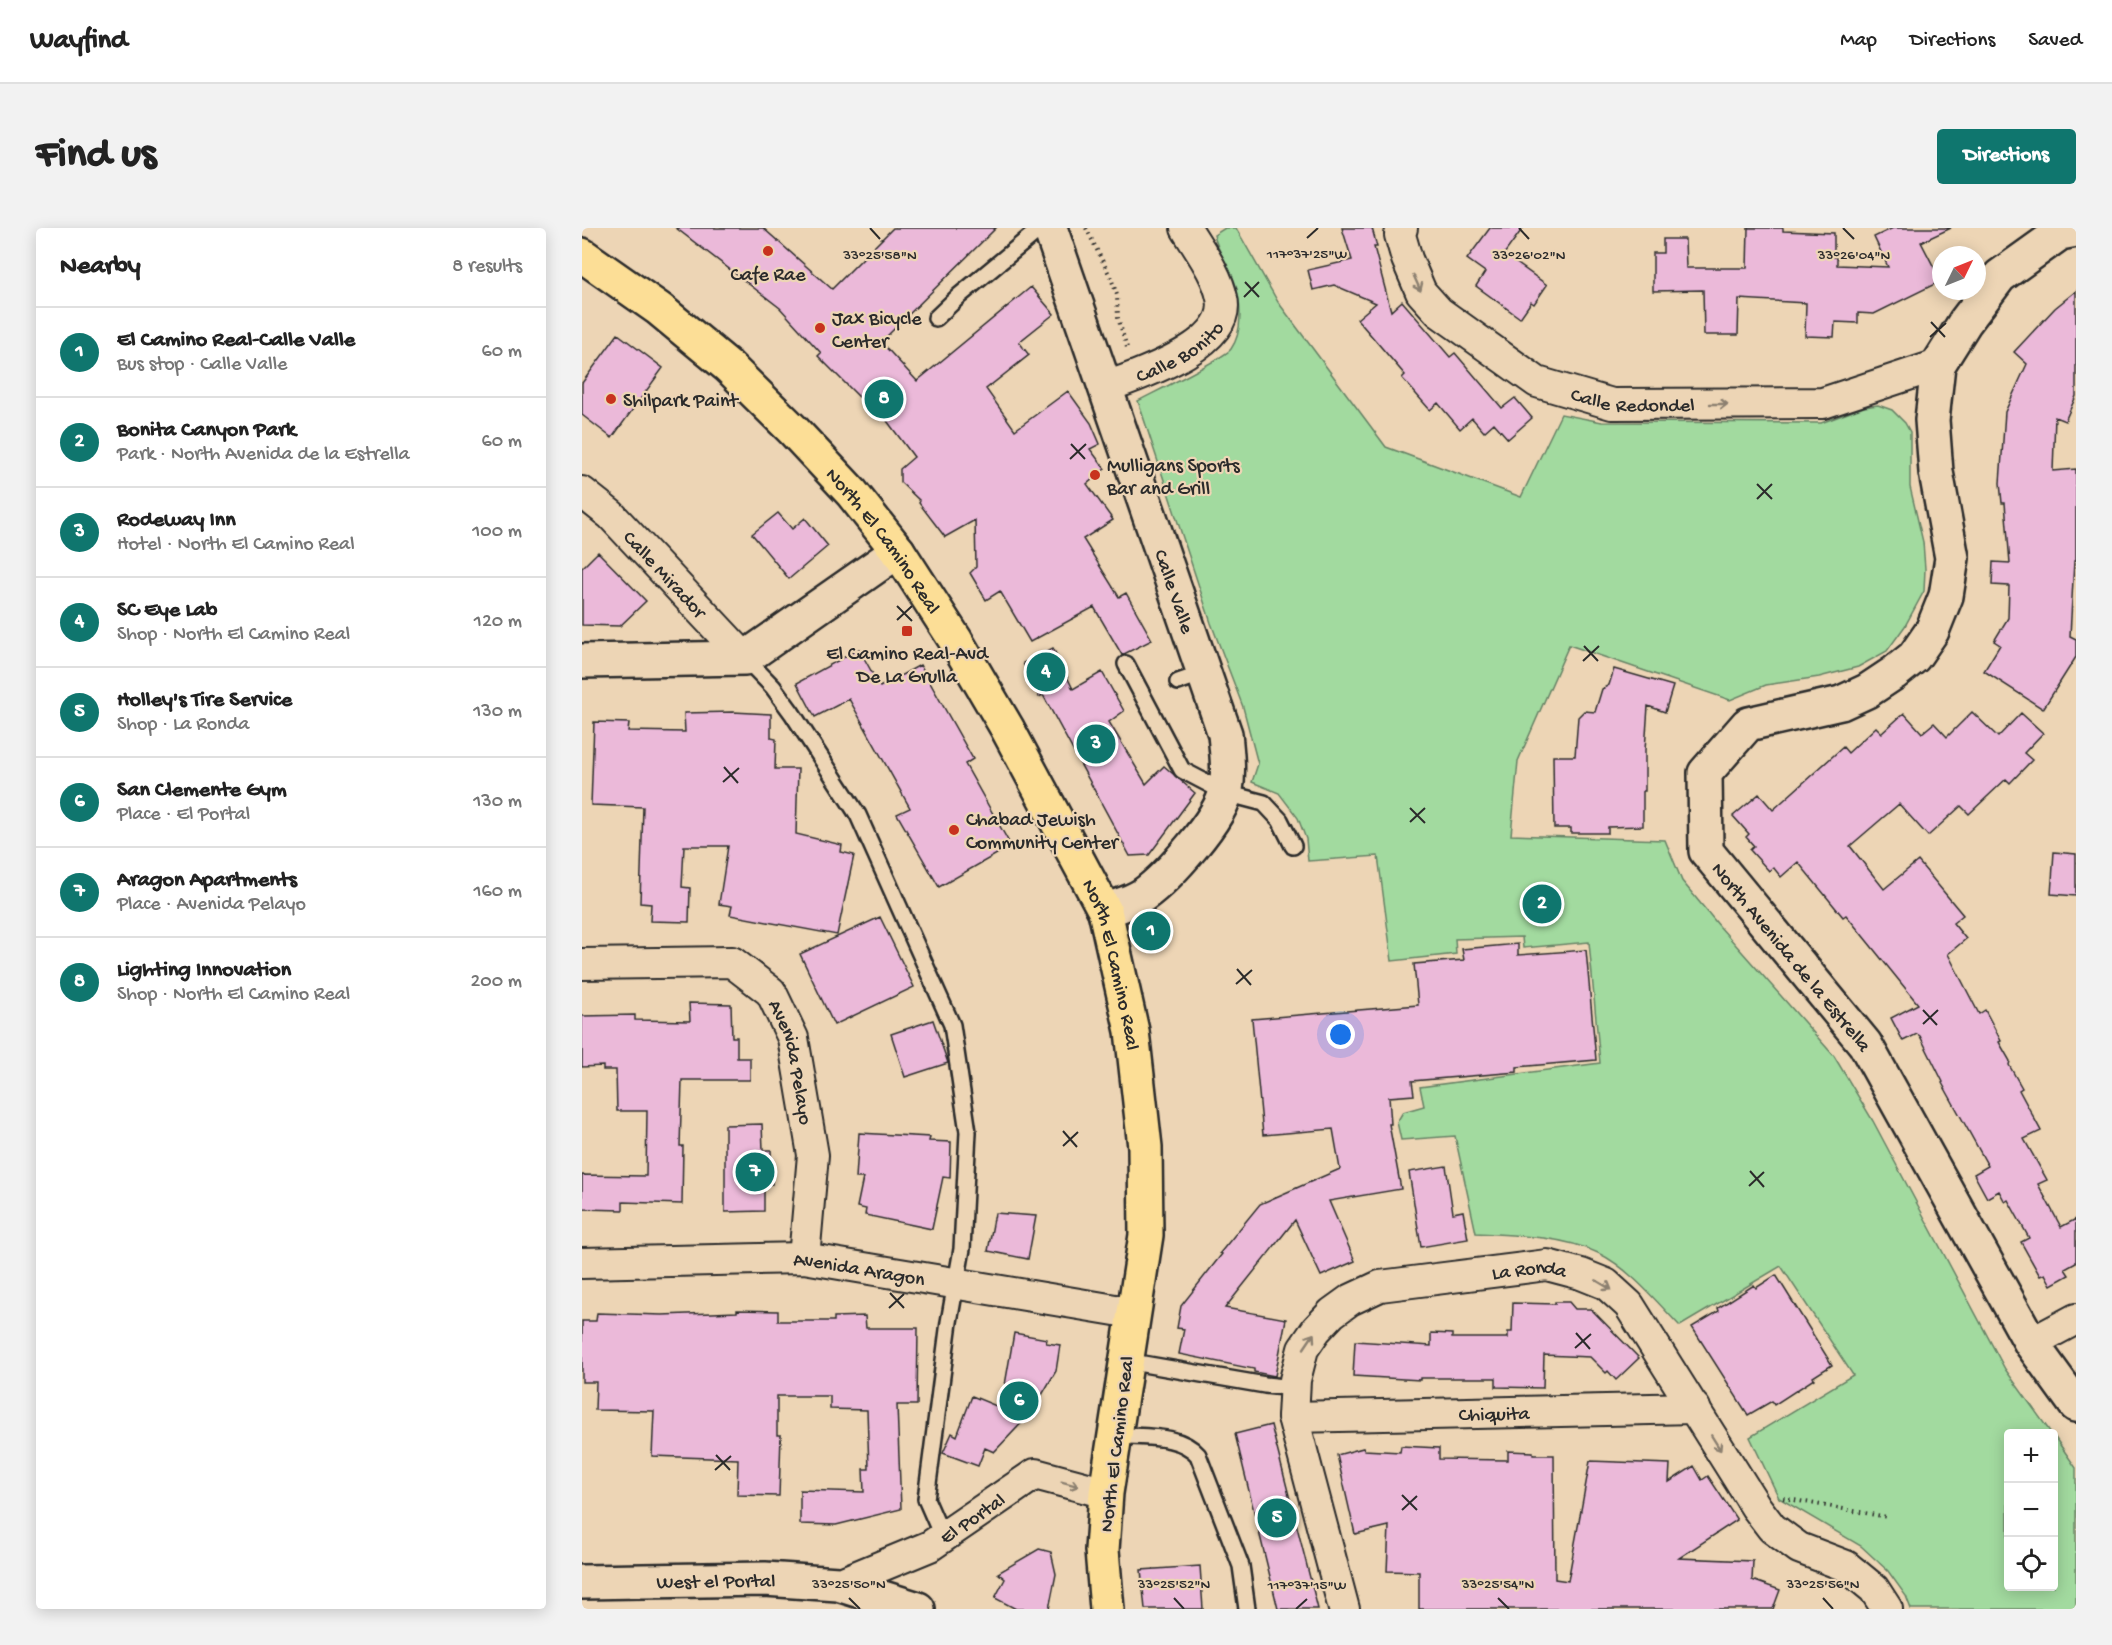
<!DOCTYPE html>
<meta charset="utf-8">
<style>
:root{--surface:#fff;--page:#f2f2f2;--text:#222;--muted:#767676;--line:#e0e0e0;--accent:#0f766e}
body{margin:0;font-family:"Gochi Hand",sans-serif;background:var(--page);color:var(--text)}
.controls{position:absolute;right:18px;bottom:18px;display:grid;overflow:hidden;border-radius:6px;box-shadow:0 3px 15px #0003}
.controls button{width:54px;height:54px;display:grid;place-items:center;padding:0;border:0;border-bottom:2px solid var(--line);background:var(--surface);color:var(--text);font:30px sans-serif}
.compass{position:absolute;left:1350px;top:18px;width:54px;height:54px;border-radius:50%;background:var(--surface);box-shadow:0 3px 15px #0003;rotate:47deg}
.you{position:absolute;left:759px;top:807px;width:21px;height:21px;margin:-15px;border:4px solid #fff;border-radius:50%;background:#1a73e8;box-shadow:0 0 0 9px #1a73e833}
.badge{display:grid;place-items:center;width:39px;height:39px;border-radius:50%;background:var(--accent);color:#fff;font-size:20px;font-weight:700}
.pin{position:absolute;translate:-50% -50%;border:3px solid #fff;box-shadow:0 2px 6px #0006}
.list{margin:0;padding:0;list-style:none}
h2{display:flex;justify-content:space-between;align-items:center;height:78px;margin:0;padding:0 24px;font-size:26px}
h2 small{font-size:20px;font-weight:400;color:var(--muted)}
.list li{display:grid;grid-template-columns:39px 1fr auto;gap:18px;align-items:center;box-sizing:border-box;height:90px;padding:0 24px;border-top:2px solid var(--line)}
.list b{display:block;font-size:22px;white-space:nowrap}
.list p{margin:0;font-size:20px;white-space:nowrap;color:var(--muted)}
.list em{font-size:20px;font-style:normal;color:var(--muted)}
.icon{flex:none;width:33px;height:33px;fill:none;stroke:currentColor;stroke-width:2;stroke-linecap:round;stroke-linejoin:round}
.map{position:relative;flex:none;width:1494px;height:1381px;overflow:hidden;border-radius:6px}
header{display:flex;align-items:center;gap:36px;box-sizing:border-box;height:84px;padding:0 30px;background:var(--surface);border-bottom:2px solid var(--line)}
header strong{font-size:28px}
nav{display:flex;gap:33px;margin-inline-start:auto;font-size:21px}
.intro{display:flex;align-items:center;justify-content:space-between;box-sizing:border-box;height:144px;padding:0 36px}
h1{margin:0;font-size:42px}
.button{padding:15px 27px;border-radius:6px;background:var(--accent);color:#fff;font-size:21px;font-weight:700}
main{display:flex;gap:36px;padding:0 36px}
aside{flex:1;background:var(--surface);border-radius:6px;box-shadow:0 3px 15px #0003}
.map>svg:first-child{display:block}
.green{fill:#a2da9f;stroke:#668265;stroke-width:1.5}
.building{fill:#ebb9d9;stroke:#2b2b2b;stroke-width:1.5}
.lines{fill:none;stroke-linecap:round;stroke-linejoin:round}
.service-casing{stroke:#2b2b2b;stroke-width:20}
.minor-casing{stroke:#2b2b2b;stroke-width:34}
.tertiary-casing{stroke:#2b2b2b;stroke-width:38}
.primary-casing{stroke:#2b2b2b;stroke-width:38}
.path{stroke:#2b2b2b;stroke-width:4;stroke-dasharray:1.5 4.5;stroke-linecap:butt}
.service{stroke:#edd5b5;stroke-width:15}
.minor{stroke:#edd5b5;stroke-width:30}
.tertiary{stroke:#edd5b5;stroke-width:33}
.primary{stroke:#fcde96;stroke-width:33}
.oneway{stroke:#8c8070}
.ticks{fill:none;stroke:#2b2b2b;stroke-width:2}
.poi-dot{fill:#c8321e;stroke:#edd5b5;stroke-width:2}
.labels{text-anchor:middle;stroke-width:4.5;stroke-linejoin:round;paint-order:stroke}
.poi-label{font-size:20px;fill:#2b2b2b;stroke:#edd5b5;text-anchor:start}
.street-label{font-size:20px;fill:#2b2b2b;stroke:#edd5b5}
.ticks-label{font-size:15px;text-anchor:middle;fill:#2b2b2b;stroke:#edd5b5;stroke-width:4.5;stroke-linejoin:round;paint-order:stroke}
</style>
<header>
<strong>Wayfind</strong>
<nav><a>Map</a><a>Directions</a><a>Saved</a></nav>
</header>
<div class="intro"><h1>Find us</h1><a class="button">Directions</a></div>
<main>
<aside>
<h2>Nearby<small>8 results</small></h2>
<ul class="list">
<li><span class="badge">1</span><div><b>El Camino Real-Calle Valle</b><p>Bus stop · Calle Valle</p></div><em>60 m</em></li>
<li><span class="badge">2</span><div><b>Bonita Canyon Park</b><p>Park · North Avenida de la Estrella</p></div><em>60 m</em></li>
<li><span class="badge">3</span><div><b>Rodeway Inn</b><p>Hotel · North El Camino Real</p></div><em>100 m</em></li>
<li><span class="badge">4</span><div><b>SC Eye Lab</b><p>Shop · North El Camino Real</p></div><em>120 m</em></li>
<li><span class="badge">5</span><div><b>Holley's Tire Service</b><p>Shop · La Ronda</p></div><em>130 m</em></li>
<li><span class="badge">6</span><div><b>San Clemente Gym</b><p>Place · El Portal</p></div><em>130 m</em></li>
<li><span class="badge">7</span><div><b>Aragon Apartments</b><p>Place · Avenida Pelayo</p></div><em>160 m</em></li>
<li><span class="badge">8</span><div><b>Lighting Innovation</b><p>Shop · North El Camino Real</p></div><em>200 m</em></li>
</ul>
</aside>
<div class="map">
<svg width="1494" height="1381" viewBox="0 0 1494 1381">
<rect width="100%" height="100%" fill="#edd5b5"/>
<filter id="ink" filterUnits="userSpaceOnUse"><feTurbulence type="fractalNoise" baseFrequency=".0167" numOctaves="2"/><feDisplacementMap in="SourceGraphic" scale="12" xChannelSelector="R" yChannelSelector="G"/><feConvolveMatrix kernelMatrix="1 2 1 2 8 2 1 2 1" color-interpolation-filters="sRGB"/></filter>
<g filter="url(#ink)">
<path class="green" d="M643 0H654L696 74 804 219 939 269 979 186 1020 194 1239 195 1282 179 1296 177 1310 182 1323 195 1328 204V259L1341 314 1343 341 1342 363 1323 398 1305 423 1276 439 1237 449 1184 457 1148 472 987 417 936 533 929 607 1083 612 1100 653 1138 699 1252 828 1291 893 1423 1141 1469 1205 1426 1206V1358H1472V1208L1494 1240V1381H1329L1324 1368 1306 1343 1279 1318 1197 1270 1168 1209 1271 1147 1199 1038 1098 1098C1075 1074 1046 1039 1016 1025 981 1008 932 1007 894 1005L873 908 819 912 815 894 821 884 842 878 838 859 1018 835 1007 714 941 720 940 709 873 711 874 726 810 733 796 628 726 633 724 611 716 590 697 565 670 554 676 536 661 479 629 395 556 173C571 165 643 130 649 121 661 104 659 77 654 58 649 40 636 26 632 7Z"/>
<path class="building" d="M94 0H181L250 61 311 0H414L299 114 335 153 449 59 472 86 437 114 447 127 404 161 433 202 486 163 509 195 518 216 508 221 523 241 505 256 531 292 501 311 537 369 544 365 570 412 540 427 512 379 448 414 418 363 404 372 388 345 394 339 393 292 363 309 337 275 338 273 318 254V241L332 229 285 166 279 171 236 128 239 125 198 80Z
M760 0H790L795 19H792L809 83 820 73 868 129 873 125 920 180 933 170 950 190 926 211 912 195 902 204 890 190 878 201 856 175 848 182 820 150 823 147 775 91 794 75 752 57 731 62 726 42 770 32Z
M908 0H941L922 26 965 57 952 76 949 74 938 90 894 58 903 44 885 31Z
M1166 0H1201V3L1252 5V29L1255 28V37L1306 39 1292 9 1311 0H1369L1339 14 1359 53 1292 86 1276 85V95L1253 94 1252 109 1223 108 1224 75 1157 71 1156 107H1122L1121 62 1071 63V25H1081V11H1103L1104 40H1165Z
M1494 63V168L1483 193 1473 189 1471 243 1494 241V333H1492L1488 408 1494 411V429L1461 481 1402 443 1418 417 1412 413 1426 390 1427 358 1410 357 1411 334 1428 335 1423 275H1420L1418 255 1423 184 1445 136 1432 124 1473 80Z
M36 106 81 140 30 210 0 187V155Z
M196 285 210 301 223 290 246 318 207 351 170 306Z
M16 324 64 373 38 398 0 397V340Z
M471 420 491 461 520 444 542 483 527 494 564 556 582 538 613 565 567 627 548 628 461 467 457 469 441 435Z
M277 421 298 459 338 437 391 531 383 536 429 618 357 659 315 586 328 580 267 471 233 489 215 455Z
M1032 441 1091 458 1083 484 1066 478 1063 522V563H1061V598L1026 599V605H989V600H972L971 528H993L996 489 1002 483 1013 484 1020 461 1027 457Z
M151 484 189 486V510L194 511 193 541H216L214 606 260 617 259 624 272 627 255 707 148 687 150 678 137 676 146 618H102L100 659 108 660 107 694 68 693 69 676 58 675 61 579 9 577 12 494 47 495 46 503 103 504 102 485Z
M1390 484 1416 509 1439 485 1461 505 1442 525 1450 532 1428 555 1424 551 1387 586 1379 578 1346 608 1317 576 1268 618 1302 661 1336 633 1381 687 1371 695 1384 711 1366 726 1397 786 1403 782 1419 813 1417 814 1428 833 1427 837 1440 860 1437 862 1459 903 1442 911 1465 952 1456 956 1479 999 1494 991V1035L1483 1041 1487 1047 1469 1057 1463 1046 1458 1048 1439 1014 1447 1010 1426 972 1423 974 1417 963 1405 970 1392 946 1406 938 1360 855 1361 854 1338 808 1335 806 1321 813 1309 790 1336 776 1264 687 1261 689 1216 634 1199 649 1191 639 1187 643 1168 622 1172 618 1164 609 1167 606 1151 588 1177 566 1191 582 1261 519 1266 525 1294 499 1300 505 1322 485 1340 505 1352 495 1365 509Z
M1472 624 1494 626V668L1469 666Z
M298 689 332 759 252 797 218 726Z
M936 716V727L1004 722 1014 832 935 839V844L830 853 832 867 807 869 809 896H807L819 961 747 973 773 1033 739 1048 713 992 643 1080 704 1091 693 1148 672 1144V1141L597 1126 602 1101 595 1100 599 1078 640 1026 638 1025 678 976 758 941 751 901 681 907 670 791 836 777 832 736 882 732 880 721Z
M107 775 149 776 150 809H155V830H168V852H100L98 918H101L100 976 41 974V982L0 981V947L64 948 65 883H35L34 842H21V838L0 839V788L53 787V792L108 793Z
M351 792 366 835 323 849 309 806Z
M180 896 181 922H189L190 956H182V983L143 984V897Z
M277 905 348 909 347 913 369 914 368 950 361 949 350 1001 283 987 284 981 275 979 281 950H274Z
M864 938 871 985 881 983 886 1011 839 1019 827 944Z
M413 985 454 988 446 1031 406 1023Z
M1194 1047 1250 1137 1231 1149 1232 1151 1192 1177 1190 1173 1166 1187 1110 1099 1137 1083 1136 1080 1172 1057 1174 1060Z
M973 1074H987L993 1081H1009L1057 1130 1034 1152 1026 1143 1024 1145 1008 1129 962 1127 961 1160 914 1159V1150H838V1152L771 1148 773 1113 849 1118V1105L870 1106V1110H926V1104H930L931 1075 973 1076Z
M155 1082 196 1083V1093H252V1089L283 1088 284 1100H336L335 1177H315L319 1281 254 1297 218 1296V1262L282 1264 281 1241H287L285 1182 248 1181V1168H195V1207H199L197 1268 155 1267 156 1231 70 1228 72 1183 13 1182 14 1154H0V1093H14L15 1085 80 1087 155 1084Z
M432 1105 465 1111 464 1115 478 1117 474 1143 450 1184 412 1224 403 1220 396 1238 361 1225 370 1205 375 1208 390 1168 419 1180Z
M689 1197 736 1381H696L653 1206Z
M819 1218 857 1220V1231L926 1232V1223L951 1224V1227H972L973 1351 986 1353 1008 1233 1088 1236 1087 1254 1112 1238 1120 1252 1126 1248 1155 1292 1097 1330 1171 1333 1170 1352 1198 1362 1191 1381H837V1344L805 1343 807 1298 773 1306 755 1227 781 1220 782 1222 818 1224Z
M457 1321 469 1324 474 1346 467 1381H434L413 1370 423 1351 416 1345Z
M618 1338 621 1381H563L559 1342Z"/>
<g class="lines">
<defs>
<path id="service" d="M354 90 377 68 459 0
M163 430 191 459 210 485 276 587 370 797 386 904 380 1021 367 1094 344 1271 361 1310
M544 436 600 542 644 565 682 575 698 592 711 618
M596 454 622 445
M544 1133 683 1157 712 1160
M533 1207C560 1210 597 1205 616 1227L659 1338 665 1381"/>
<g id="minor">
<path id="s1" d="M820 0 818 7 825 31 839 64 857 84 955 154 1030 176 1241 175 1356 137"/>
<path id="s2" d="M524 159C557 147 651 117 640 70 635 45 617 22 604 0"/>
<path id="s3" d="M0 264 29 287 163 430"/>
<path id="s4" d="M0 736 150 734 189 764 211 810 231 927 222 1030"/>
<path id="s5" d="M0 1035 222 1030 551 1085"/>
<path d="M1449 1115 1494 1091"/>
<path id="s6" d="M711 1189 1113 1180"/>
<path id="s7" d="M256 1356 348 1318 453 1246 524 1265"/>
<path id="s8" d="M762 1381 711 1189 713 1152 721 1121 734 1102 750 1085 768 1072 798 1058 965 1037 999 1046 1024 1056 1047 1077 1174 1279 1190 1300 1217 1320 1264 1338 1292 1361 1305 1381"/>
</g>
<g id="tertiary">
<path id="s9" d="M468 0 643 506C645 525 647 544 644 562 640 590 585 650 561 667 551 674 535 678 523 683"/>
<path id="s10" d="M1494 2 1478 5 1418 48 1383 94 1356 137 1350 192 1354 244 1370 330 1364 368 1350 403 1332 429 1312 445 1285 463 1259 475 1166 496 1123 545 1124 623 1283 816 1449 1115 1494 1177"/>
<path d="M0 433 163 430 316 323"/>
<path id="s11" d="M0 1354 183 1351 256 1356 336 1381"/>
</g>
<g id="primary">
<path id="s12" d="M0 27 77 81 146 138 211 202 270 265 316 323 374 413 425 500 523 683 550 803 563 919 564 1007 524 1265 520 1322 525 1381"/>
</g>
</defs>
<use href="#service" class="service-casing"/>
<use href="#minor" class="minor-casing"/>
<use href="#tertiary" class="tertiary-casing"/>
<use href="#primary" class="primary-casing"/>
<path class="path" d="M504 0 529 50 535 67 536 90 546 123
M1201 1270 1305 1289"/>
<use href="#service" class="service"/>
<use href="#minor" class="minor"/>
<use href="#tertiary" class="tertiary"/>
<use href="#primary" class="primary"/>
</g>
<defs><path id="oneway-shaft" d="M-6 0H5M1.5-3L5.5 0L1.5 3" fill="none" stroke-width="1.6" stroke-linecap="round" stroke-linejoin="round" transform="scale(1.5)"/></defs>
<g class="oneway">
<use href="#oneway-shaft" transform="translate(835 55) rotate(66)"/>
<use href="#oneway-shaft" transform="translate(1137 176)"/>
<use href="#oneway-shaft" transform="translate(1022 1057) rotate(31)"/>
<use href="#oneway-shaft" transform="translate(727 1113) rotate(-56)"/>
<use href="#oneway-shaft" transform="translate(1134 1215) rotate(58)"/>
<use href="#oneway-shaft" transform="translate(488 1256) rotate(15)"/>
</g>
</g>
<path class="ticks" d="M288 0 298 11M937 0 947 11M1261 0 1272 11M725 10 736 0M663 54 677 69M662 69 677 54M1349 94 1363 109M1348 109 1364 95M489 216 503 231M488 231 504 216M1175 256 1190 271M1175 271 1190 256M315 378 330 393M315 392 330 378M1002 418 1016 433M1001 433 1017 418M142 539 156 555M141 554 157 540M828 580 843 595M828 594 843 580M655 741 669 757M654 756 670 742M1341 782 1355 797M1341 796 1356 782M481 903 495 919M481 918 496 904M1168 943 1182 959M1167 958 1182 944M308 1065 322 1080M307 1080 322 1066M994 1105 1008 1121M993 1120 1009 1106M134 1227 148 1242M133 1242 149 1228M820 1267 835 1282M820 1282 835 1268M267 1370 278 1381M592 1370 602 1381M916 1370 927 1381M1241 1370 1251 1381M714 1381 725 1371"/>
<g class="poi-dot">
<circle cx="186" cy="23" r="6"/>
<circle cx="238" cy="100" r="6"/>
<circle cx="29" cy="171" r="6"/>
<circle cx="513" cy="247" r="6"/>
<rect x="319" y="397" width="12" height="12" rx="3"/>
<circle cx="372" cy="602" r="6"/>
</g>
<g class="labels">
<g class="poi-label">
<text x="186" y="52" text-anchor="middle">Cafe Rae</text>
<text x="250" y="96">Jax Bicycle<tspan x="250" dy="23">Center</tspan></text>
<text x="41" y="178">Shilpark Paint</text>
<text x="525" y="243">Mulligans Sports<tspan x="525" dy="23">Bar and Grill</tspan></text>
<text x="325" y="431" text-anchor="middle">El Camino Real-Avd<tspan x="325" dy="23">De La Grulla</tspan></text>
<text x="384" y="597">Chabad Jewish<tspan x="384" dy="23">Community Center</tspan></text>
</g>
<g class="street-label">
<text dy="7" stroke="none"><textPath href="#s2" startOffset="82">Calle Bonito</textPath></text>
<text dy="7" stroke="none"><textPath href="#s1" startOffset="314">Calle Redondel</textPath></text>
<text dy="7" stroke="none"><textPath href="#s12" startOffset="418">North El Camino Real</textPath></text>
<text dy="7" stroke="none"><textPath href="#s3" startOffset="117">Calle Mirador</textPath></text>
<text dy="7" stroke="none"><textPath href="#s9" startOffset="384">Calle Valle</textPath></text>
<text dy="7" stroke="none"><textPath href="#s10" startOffset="963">North Avenida de la Estrella</textPath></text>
<text dy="7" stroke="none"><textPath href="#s12" startOffset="904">North El Camino Real</textPath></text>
<text dy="7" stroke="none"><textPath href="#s4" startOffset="273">Avenida Pelayo</textPath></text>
<text dy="7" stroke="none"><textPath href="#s5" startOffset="278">Avenida Aragon</textPath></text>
<text dy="7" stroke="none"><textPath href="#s8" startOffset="520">La Ronda</textPath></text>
<text dy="7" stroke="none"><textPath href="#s6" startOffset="201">Chiquita</textPath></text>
<text transform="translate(533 1216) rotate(-83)" y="7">North El Camino Real</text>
<text dy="7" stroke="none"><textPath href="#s7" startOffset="150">El Portal</textPath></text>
<text dy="7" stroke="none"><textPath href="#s11" startOffset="134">West el Portal</textPath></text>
</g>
</g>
<g class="ticks-label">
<text x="725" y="30">117°37'25"W</text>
<text x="298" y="31">33°25'58"N</text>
<text x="947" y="31">33°26'02"N</text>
<text x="1272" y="31">33°26'04"N</text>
<text x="267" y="1360">33°25'50"N</text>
<text x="592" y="1360">33°25'52"N</text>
<text x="916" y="1360">33°25'54"N</text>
<text x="1241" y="1360">33°25'56"N</text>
<text x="725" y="1361">117°37'15"W</text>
</g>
</svg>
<div class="controls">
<button>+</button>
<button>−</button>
<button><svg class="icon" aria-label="locate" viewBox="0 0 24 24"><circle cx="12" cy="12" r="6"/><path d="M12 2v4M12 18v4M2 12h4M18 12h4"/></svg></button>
</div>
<svg class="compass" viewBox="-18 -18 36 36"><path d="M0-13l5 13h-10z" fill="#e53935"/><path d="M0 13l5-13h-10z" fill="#767676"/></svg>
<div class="you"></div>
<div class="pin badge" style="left:569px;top:703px">1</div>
<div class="pin badge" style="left:960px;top:676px">2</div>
<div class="pin badge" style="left:514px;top:516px">3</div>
<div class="pin badge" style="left:464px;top:444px">4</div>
<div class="pin badge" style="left:695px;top:1290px">5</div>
<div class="pin badge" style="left:437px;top:1173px">6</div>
<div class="pin badge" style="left:173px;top:944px">7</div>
<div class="pin badge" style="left:302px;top:171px">8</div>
</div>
</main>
